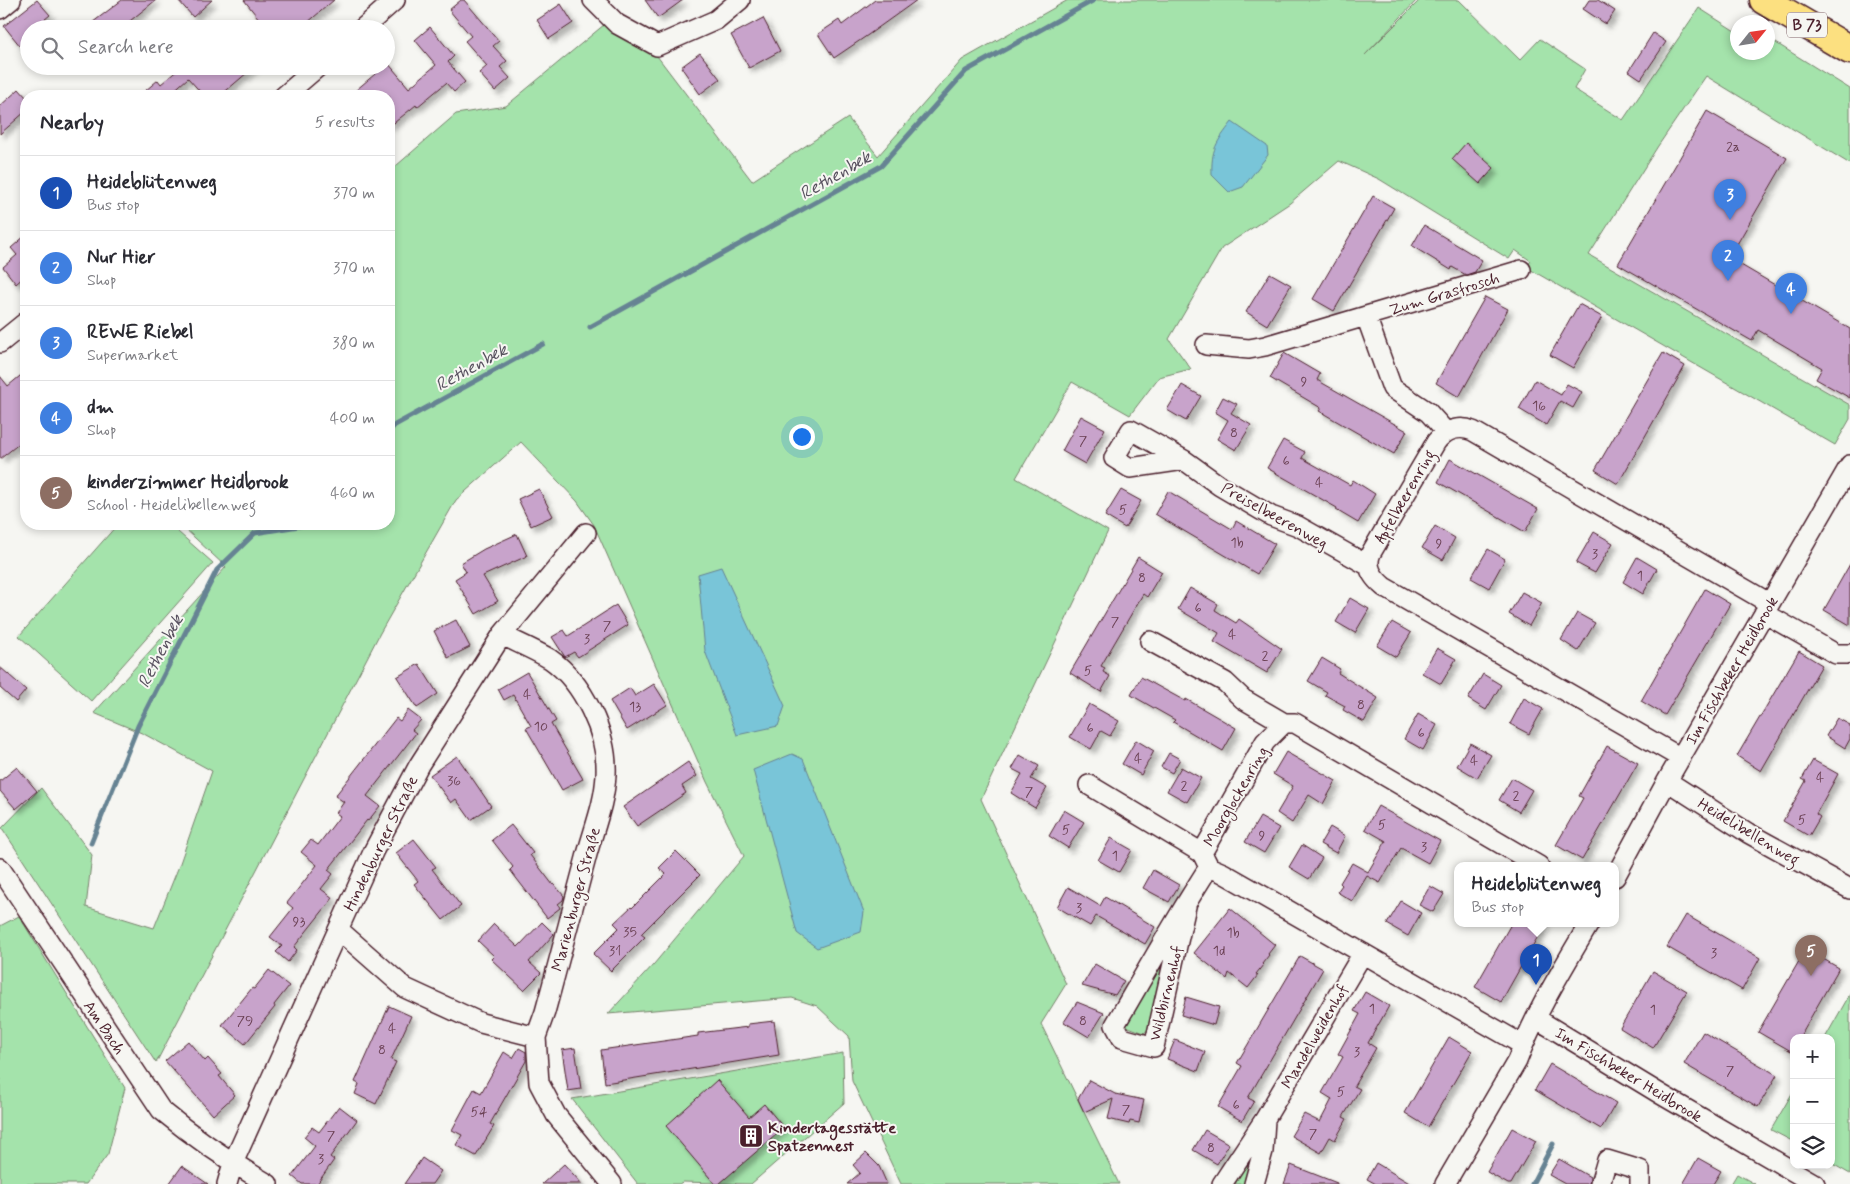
<!DOCTYPE html>
<meta charset="utf-8">
<style>
:root{--surface:#fff;--page:#f2f2f3;--text:#2b2b33;--muted:#7c7c81;--line:#e1e1e2;--accent:#2563eb}
body{margin:0;font-family:Mynerve,sans-serif;background:var(--page);color:var(--text)}
.controls{position:absolute;right:15px;bottom:15px;display:grid;overflow:hidden;border-radius:10px;box-shadow:0 2px 8px #0003}
.controls button{width:45px;height:45px;display:grid;place-items:center;padding:0;border:0;border-bottom:1px solid var(--line);background:var(--surface);color:var(--text);font:25px sans-serif}
.compass{position:absolute;left:1730px;top:15px;width:45px;height:45px;border-radius:50%;background:var(--surface);box-shadow:0 2px 8px #0003;rotate:60deg}
.you{position:absolute;left:801px;top:436px;width:18px;height:18px;margin:-12px;border:4px solid #fff;border-radius:50%;background:#1a73e8;box-shadow:0 0 0 8px #1a73e833}
.badge{display:grid;place-items:center;width:32px;height:32px;border-radius:50%;background:var(--accent);color:#fff;font-size:16px;font-weight:700}
.pin{position:absolute;translate:-50% -41px;filter:drop-shadow(0 1px 2px #0008)}
.pin::after{content:'';position:absolute;top:26px;width:18px;height:15px;background:inherit;clip-path:polygon(0 0,100% 0,50% 100%)}
.popup{position:absolute;left:1454px;top:862px;width:165px;height:65px;box-sizing:border-box;display:grid;place-content:center;border-radius:10px;background:var(--surface);filter:drop-shadow(0 1px 4px #0005);font-size:16px;white-space:nowrap;color:var(--muted)}
.popup b{font-size:19px;color:var(--text)}
.popup::after{content:'';position:absolute;left:50%;top:100%;margin-left:-10px;border:10px solid transparent;border-top-color:var(--surface)}
.list{margin:0;padding:0;list-style:none}
h2{display:flex;justify-content:space-between;align-items:center;height:65px;margin:0;padding:0 20px;font-size:21px}
h2 small{font-size:16px;font-weight:400;color:var(--muted)}
.list li{display:grid;grid-template-columns:32px 1fr auto;gap:15px;align-items:center;box-sizing:border-box;height:75px;padding:0 20px;border-top:1px solid var(--line)}
.list b{display:block;font-size:19px;white-space:nowrap}
.list p{margin:0;font-size:16px;white-space:nowrap;color:var(--muted)}
.list em{font-size:16px;font-style:normal;color:var(--muted)}
.icon{flex:none;width:28px;height:28px;fill:none;stroke:currentColor;stroke-width:2;stroke-linecap:round;stroke-linejoin:round}
.map{position:relative;flex:none;width:1850px;height:1184px;overflow:hidden}
.search{position:absolute;background:var(--surface);box-shadow:0 2px 8px #0003;left:20px;top:20px;width:375px;height:55px;display:flex;align-items:center;gap:12px;box-sizing:border-box;padding:0 18px;border-radius:28px;color:var(--muted);font-size:19px}
.panel{position:absolute;background:var(--surface);box-shadow:0 2px 8px #0003;left:20px;top:90px;width:375px;height:440px;border-radius:20px}
.map>svg:first-child{display:block}
.green{fill:#a4e3ab;stroke:#77816b}
.water{fill:#79c5d8;stroke:#668393}
.lines{fill:none;stroke-linecap:round;stroke-linejoin:round}
.stream{stroke:#668393;stroke-width:5}
.building{fill:#c8a3cb;stroke:#4a1f2b;filter:url(#shadow)}
.street-casing{stroke:#4a1f2b;stroke-width:22}
.primary-casing{stroke:#4a1f2b;stroke-width:31}
.street{stroke:#f6f6f2;stroke-width:19}
.primary{stroke:#fce080;stroke-width:28}
.labels{text-anchor:middle;stroke-width:4;stroke-linejoin:round;paint-order:stroke}
.number-label{font-size:14px;fill:#6a4053}
.shield{fill:#f6f6f2;stroke:#7e6067;stroke-width:1}
.shield-label{font-size:15px;font-weight:bold;fill:#4a1f2b}
.street-label{font-size:16px;fill:#4a1f2b;stroke:#f6f6f2}
.poi-label{font-size:16px;font-weight:bold;fill:#4a1f2b;stroke:#f6f6f2;text-anchor:start}
.water-label{font-size:18px;font-style:italic;fill:#58515f;stroke:#f6f6f2}
</style>
<div class="map">
<svg width="1850" height="1184" viewBox="0 0 1850 1184">
<defs>
<filter id="shadow"><feDropShadow dx="4.5" dy="4.5" stdDeviation="2.5" flood-color="#0004"/></filter>
</defs>
<rect width="100%" height="100%" fill="#f6f6f2"/>
<filter id="ink" filterUnits="userSpaceOnUse"><feTurbulence type="fractalNoise" baseFrequency=".02" numOctaves="2"/><feDisplacementMap in="SourceGraphic" scale="10" xChannelSelector="R" yChannelSelector="G"/><feConvolveMatrix kernelMatrix="1 2 1 2 8 2 1 2 1" color-interpolation-filters="sRGB"/></filter>
<g filter="url(#ink)">
<path class="green" d="M1068 0H1417L1365 55 1420 0H1459L1520 60 1540 39 1585 69 1574 89 1623 120 1699 8 1735 31 1737 27 1738 52H1768V38L1850 89V164L1706 76 1658 146 1589 255 1850 405V419L1835 445 1526 267 1531 261 1515 250 1509 259 1379 179 1339 161 1290 203 1222 248 1169 339 1191 369 1159 377 1130 415 1072 382 1016 478 1108 531 981 799 1066 984 1041 1024 1119 1184H901L852 1081 849 1036 817 1006 792 998 608 1014 654 964 744 856 707 782 594 525 577 501 521 442 456 500 380 633 156 1063 2 828 41 788 92 855 86 907 154 928 179 866 212 771 144 734 94 713 226 567 180 524H389V172L456 114 506 106 605 24 654 52 752 181 848 118 878 156 962 60Z
M118 524H169L213 563 91 701 19 636Z
M19 916 125 1088 108 1154 86 1184H0V926Z
M1172 949 1151 1028 1144 1033 1126 1026 1123 1018Z
M1850 994V1174L1831 1163V1038H1825Z
M843 1053 844 1103 751 1184 683 1182 681 1184H638L572 1099Z
M1794 1090V1142L1771 1130Z
M1258 1148 1248 1184H1235L1249 1158Z
M1737 1174 1755 1184H1731Z"/>
<path class="water" d="M1232 122 1267 146 1268 155 1243 187 1229 192 1212 175C1211 149 1216 143 1232 122Z
M721 567 785 706 778 726 737 735 705 651 698 574Z
M792 754 803 759 864 912 861 932 817 948 797 933 753 770Z"/>
<g class="lines">
<path class="stream" d="M590 327 881 166 966 71 1094 0
M389 431 395 425 543 344
M91 843 138 726 217 570 255 533 305 525 306 524
M1532 1184 1553 1144"/>
</g>
<path class="building" d="M37 0 50 15 33 29H29V57L4 26Z
M122 0H156L120 29H84Z
M178 0H212L193 17Z
M244 0H334L300 29H267Z
M461 0H464L499 41 493 46 507 61 500 67 510 78 495 91 479 73 487 66 465 41 471 36 449 10Z
M645 0H683L658 18Z
M875 0H917L868 35 834 58 818 34 839 20 842 25Z
M1589 0H1598L1615 11 1606 24 1583 9Z
M561 4 573 23 549 39 537 20Z
M763 18 780 51 749 68 731 35Z
M430 27 454 56 448 62 465 82 454 92 446 83 417 107 416 105 389 127V96H349L388 63 409 88 436 65 415 40Z
M1653 33 1666 42 1641 79 1629 71Z
M700 53 720 79 700 94 681 67Z
M178 66H255L220 96H204L188 78 170 94 172 96H139L158 80 161 84 180 68Z
M19 89 26 97V111L0 134V106Z
M1707 111 1787 158 1729 258 1850 329V398L1816 379 1822 368 1758 330 1752 341 1618 264Z
M1466 143 1494 168 1480 184 1452 159Z
M1373 196 1394 208 1334 311 1313 299Z
M1424 225 1482 260 1475 272 1466 275 1452 267 1451 270 1412 246Z
M26 235V275L16 284 3 267 17 255 11 248Z
M1270 273 1291 285 1267 325 1246 312Z
M1485 297 1508 309 1459 397 1436 383Z
M1579 304 1602 317 1573 368 1550 355Z
M1284 353 1320 374 1317 380 1407 431 1394 454 1319 411 1321 408 1270 378Z
M1663 353 1685 366 1618 484 1595 470Z
M26 371V438L0 459V376L8 386Z
M1535 380 1561 395 1567 384 1582 392 1573 408 1560 401 1546 425 1519 409Z
M1182 385 1201 396 1186 421 1167 410Z
M1223 397 1237 404 1231 413 1251 425 1236 450 1217 439 1228 420 1215 412Z
M1081 416 1105 429 1085 464 1062 451Z
M1283 440 1305 452 1302 458 1350 485 1353 480 1375 494 1358 523 1336 510 1337 508 1267 468Z
M1450 459 1538 509 1525 532 1438 482Z
M539 489 553 516 531 526 518 499Z
M1121 490 1141 501 1125 528 1105 516Z
M1168 491 1232 529 1236 521 1275 544 1257 574 1155 514Z
M1435 526 1455 538 1443 560 1422 548Z
M1594 532 1613 543 1595 573 1576 563Z
M517 534 527 556 483 576 498 601 476 614 455 579 466 572 461 563 484 549Z
M1488 549 1505 559 1489 588 1471 578Z
M1138 557 1162 572 1147 597 1143 594 1101 666 1105 668 1103 672 1110 676 1101 692 1070 673Z
M1637 557 1657 569 1643 594 1623 582Z
M1850 564V625L1824 610Z
M1190 588 1218 604 1215 610 1236 623 1239 619 1282 649 1267 673 1214 642 1219 633 1178 609Z
M1705 589 1730 604 1665 715 1641 701Z
M1522 592 1542 603 1529 626 1509 614Z
M1350 598 1369 609 1355 633 1336 622Z
M616 605 628 625 578 657 574 652 565 657 552 637 564 630 568 636Z
M1577 613 1595 623 1578 651 1561 640Z
M456 620 470 647 448 658 434 631Z
M1392 622 1411 633 1396 657 1377 646Z
M1437 648 1456 659 1441 684 1422 673Z
M1799 651 1822 665 1761 771 1737 756Z
M1322 658 1340 669 1338 673 1378 698 1364 722 1343 710 1345 706 1325 695 1327 692 1308 681Z
M419 664 438 694 417 708 397 677Z
M0 667 26 690 16 702 0 688Z
M527 672 556 721 551 724 583 779 562 790 526 728 531 726 513 695 504 700 498 689Z
M1483 674 1501 685 1486 710 1468 699Z
M1141 677 1185 701 1186 699 1236 728 1223 751 1173 722 1175 720 1131 695Z
M654 684 667 705 627 730 610 701 630 688 635 696Z
M1524 698 1543 709 1529 734 1510 724Z
M1089 704 1119 721 1110 736 1101 731 1091 749 1070 737Z
M408 710 421 720 412 730 416 733 367 796 380 806 368 821 367 820 328 870 333 874 321 889 333 898 294 947 297 950 288 962 276 952 282 946 270 937 293 908 287 903 317 865 301 852 311 840 318 845 340 816 336 813 344 802 335 796 396 718 400 721Z
M1418 714 1437 725 1423 750 1404 739Z
M1837 718 1850 725V739L1845 748 1826 736Z
M1136 740 1154 751 1141 775 1122 764Z
M1470 743 1491 755 1477 778 1457 766Z
M1607 746 1638 763 1582 860 1556 845 1583 798 1579 796Z
M1286 752 1336 781 1323 804 1309 795 1292 823 1277 813 1293 786 1273 774Z
M1169 753 1180 759 1172 773 1161 767Z
M1020 755 1039 766 1031 779 1047 788 1035 808 1011 793 1022 774 1012 769Z
M457 756 491 806 471 820 456 799 451 803 430 775Z
M1813 760 1838 774 1816 814 1820 817 1809 836 1783 821 1806 781 1802 779Z
M688 762 697 776 682 786 686 793 637 826 623 807Z
M17 767 37 791 16 809 0 791V781Z
M1181 767 1201 778 1187 802 1167 791Z
M1512 778 1532 790 1519 812 1499 800Z
M1378 806 1440 841 1428 863 1401 848 1380 883 1367 876 1352 901 1337 892 1342 885 1340 883 1352 863 1368 872 1386 841 1365 829Z
M1064 810 1084 822 1068 848 1049 836Z
M1260 817 1279 828 1264 853 1245 842Z
M511 825 533 853 530 855 553 885 554 884 564 896 563 900 558 904 560 908 547 918 510 870 513 867 492 840Z
M1330 827 1345 836 1336 853 1320 844Z
M1111 838 1132 850 1119 872 1098 860Z
M414 839 436 867 432 869 461 906 443 920 414 884 418 881 396 853Z
M1302 845 1322 858 1309 879 1289 867Z
M676 851 700 875 641 934 645 937 611 971 593 954 619 928 614 923 631 907 632 908 666 874 659 868Z
M1153 870 1179 885 1169 902 1143 888Z
M1430 886 1444 894 1433 912 1419 905Z
M1068 887 1100 906 1105 897 1155 927 1145 944 1096 916 1090 926 1057 907Z
M1401 901 1421 913 1408 936 1387 924Z
M1230 908 1275 945 1268 954 1269 955 1262 964 1263 965 1256 974 1258 975 1248 988 1229 973 1227 979 1194 953Z
M1686 915 1760 958 1742 990 1667 947Z
M542 922 554 934 529 962 541 973 524 990 491 959 494 956 478 941 494 924 518 947Z
M1511 924H1545L1501 1002 1475 987Z
M1806 949 1839 968 1799 1038H1794V1046L1791 1051 1758 1032Z
M1300 956 1323 969 1248 1098 1254 1101 1242 1121 1218 1107 1242 1066 1237 1063Z
M1095 964 1124 981 1115 995 1082 986Z
M269 970 289 986 274 1005 275 1007 245 1044 222 1025 252 988 254 989Z
M1653 971 1687 991 1653 1048 1620 1028Z
M1365 992 1389 1006 1368 1043 1376 1048 1354 1086 1360 1089 1343 1117 1347 1119 1335 1140 1330 1137 1321 1153 1291 1136 1304 1114 1320 1122 1332 1099 1322 1093 1343 1057 1338 1054 1360 1014 1354 1011Z
M1186 997 1219 1007 1214 1025 1181 1015Z
M1077 1002 1104 1013 1089 1037 1064 1022Z
M389 1006 411 1016 391 1060 396 1062 376 1104 355 1094 359 1084 355 1082Z
M774 1021 779 1055 605 1083 601 1050 698 1036V1033L748 1027V1024Z
M1703 1032 1777 1075 1758 1107 1684 1064Z
M1449 1037 1472 1051 1428 1127 1405 1113Z
M1175 1040 1205 1052 1198 1071 1167 1059Z
M188 1041 205 1061 208 1058 222 1074 219 1076 235 1095 213 1115 165 1061Z
M519 1048 526 1052V1061L490 1124 494 1126 476 1156 456 1145 462 1135 452 1130 474 1089 481 1093 504 1052 513 1058Z
M575 1048 581 1089 568 1091 562 1050Z
M1550 1064 1616 1103 1601 1129 1535 1090Z
M717 1080 749 1117 764 1104 784 1128 719 1184H715L666 1126Z
M1089 1080 1115 1094 1144 1100 1139 1123 1130 1121 1129 1124 1108 1119 1113 1099 1084 1112 1078 1099Z
M339 1106 357 1120 330 1157 334 1160 317 1184H302L292 1176 315 1146 304 1137 312 1127 319 1132Z
M1512 1128 1536 1141 1511 1184H1508L1487 1172Z
M1205 1130 1229 1144 1217 1164 1193 1150Z
M866 1153 879 1166 887 1184H847L860 1173 853 1165Z
M422 1158 441 1171 432 1184H404Z
M1698 1158 1721 1171 1713 1184H1683Z
M1559 1159 1590 1177 1589 1184H1565L1549 1175Z
M1376 1163 1411 1184H1376L1367 1179Z
M564 1164 582 1184H542Z
M1291 1165 1337 1183V1184H1284Z
M182 1166 208 1184H169Z"/>
<g class="lines">
<defs>
<path id="street" d="M593 0 617 24 657 46 716 20 740 0
M0 9 11 0
M362 29 395 0
M284 96 319 66
M1366 316 1392 388 1428 412 1446 432
M0 343 26 322
M1206 345 1249 349 1265 346 1521 270
M1184 460 1130 468 1114 458 1131 430 1184 460 1220 486 1271 516 1298 526 1369 566
M1764 613 1836 654H1850
M502 635C518 643 535 650 550 659 583 682 608 734 606 774 605 803 593 831 586 858 572 910 559 961 545 1012L536 1037 539 1083 556 1115 612 1184
M1150 641 1225 682 1243 699 1284 723
M1681 758 1384 587C1373 578 1365 567 1371 553L1436 442C1445 430 1459 425 1473 431L1769 603
M1667 781 1748 833 1850 889
M1089 785 1202 853
M0 868 161 1110C195 1138 230 1162 268 1184
M1615 877 1667 781 1850 465
M1187 902 1154 1047 1122 1038 1115 1025C1146 972 1176 918 1209 867
M339 930 405 988 481 1023 536 1037
M1537 1019 1662 1095 1815 1184
M1523 1045 1223 873 1209 867 1202 853 1265 742 1284 723H1295L1539 866
M227 1184 233 1163 374 850 419 765 502 635 586 533
M1222 1184 1265 1119 1363 953
M1254 1184 1263 1151 1265 1120
M1445 1184 1517 1061C1535 1013 1563 968 1589 924
M1600 1184 1607 1160 1640 1170V1184"/>
<path id="primary" d="M1764 0 1850 50"/>
</defs>
<use href="#street" class="street-casing"/>
<use href="#primary" class="primary-casing"/>
<use href="#street" class="street"/>
<use href="#primary" class="primary"/>
</g>
</g>
<defs>
<symbol id="building-square" viewBox="-11 -11 22 22"><rect x="-9" y="-9" width="18" height="18" rx="4" fill="#4a1f2b" stroke="#f6f6f2"/><path d="M-4-6H4V6H1V3H-1V6H-4ZM-2.5-4.3h1.7v1.8h-1.7ZM.8-4.3h1.7v1.8H.8ZM-2.5-1h1.7V.8h-1.7ZM.8-1h1.7V.8H.8Z" fill="#fff"/></symbol>
</defs>
<g fill-rule="evenodd">
<use href="#building-square" x="737" y="1122" width="28" height="28"/>
</g>
<g class="labels">
<g class="number-label">
<text x="1733" y="151">2a</text>
<text x="1304" y="386">9</text>
<text x="1539" y="410">16</text>
<text x="1234" y="437">8</text>
<text x="1083" y="445">7</text>
<text x="1286" y="465">6</text>
<text x="1319" y="487">4</text>
<text x="1123" y="514">5</text>
<text x="1237" y="547">1b</text>
<text x="1439" y="548">9</text>
<text x="1595" y="558">3</text>
<text x="1640" y="580">1</text>
<text x="1142" y="582">8</text>
<text x="1198" y="612">6</text>
<text x="1115" y="626">7</text>
<text x="607" y="630">7</text>
<text x="1232" y="639">4</text>
<text x="587" y="643">3</text>
<text x="1265" y="660">2</text>
<text x="1088" y="675">5</text>
<text x="527" y="699">4</text>
<text x="1361" y="709">8</text>
<text x="635" y="711">13</text>
<text x="541" y="731">10</text>
<text x="1090" y="732">6</text>
<text x="1421" y="737">6</text>
<text x="1138" y="763">4</text>
<text x="1474" y="765">4</text>
<text x="1820" y="782">4</text>
<text x="454" y="785">36</text>
<text x="1184" y="790">2</text>
<text x="1029" y="796">7</text>
<text x="1516" y="800">2</text>
<text x="1802" y="824">5</text>
<text x="1382" y="829">5</text>
<text x="1066" y="834">5</text>
<text x="1262" y="840">9</text>
<text x="1424" y="851">3</text>
<text x="1115" y="860">1</text>
<text x="1079" y="912">3</text>
<text x="299" y="926">93</text>
<text x="630" y="936">35</text>
<text x="1233" y="937">1b</text>
<text x="615" y="955">31</text>
<text x="1219" y="955">1d</text>
<text x="1714" y="957">3</text>
<text x="1372" y="1013">1</text>
<text x="1653" y="1014">1</text>
<text x="245" y="1025">79</text>
<text x="1083" y="1025">8</text>
<text x="392" y="1033">4</text>
<text x="382" y="1054">8</text>
<text x="1357" y="1056">3</text>
<text x="1730" y="1075">7</text>
<text x="1341" y="1096">5</text>
<text x="1236" y="1109">6</text>
<text x="1126" y="1114">7</text>
<text x="479" y="1116">54</text>
<text x="1313" y="1138">7</text>
<text x="331" y="1140">7</text>
<text x="1211" y="1152">8</text>
<text x="321" y="1163">3</text>
</g>
<rect class="shield" x="1787" y="12.5" width="40" height="25" rx="4"/>
<g class="shield-label">
<text x="1807" y="30">B 73</text>
</g>
<g class="street-label">
<text transform="translate(1444 293) rotate(-17)" y="6">Zum Grasfrosch</text>
<text transform="translate(1404 496) rotate(-60)" y="6">Apfelbeerenring</text>
<text transform="translate(1275 515) rotate(29)" y="6">Preiselbeerenweg</text>
<text transform="translate(1731 670) rotate(-60)" y="6">Im Fischbeker Heidbrook</text>
<text transform="translate(1235 796) rotate(-60)" y="6">Moorglockenring</text>
<text transform="translate(1749 831) rotate(31)" y="6">Heidelibellenweg</text>
<text transform="translate(380 843) rotate(-64)" y="6">Hindenburger Straße</text>
<text transform="translate(575 899) rotate(-75)" y="6">Marienburger Straße</text>
<text transform="translate(1165 993) rotate(-76)" y="6">Wildbirnenhof</text>
<text transform="translate(105 1027) rotate(56)" y="6">Am Bach</text>
<text transform="translate(1314 1036) rotate(-60)" y="6">Mandelweidenhof</text>
<text transform="translate(1629 1074) rotate(31)" y="6">Im Fischbeker Heidbrook</text>
</g>
<g class="poi-label">
<text x="768" y="1133">Kindertagesstätte<tspan x="768" dy="18">Spatzennest</tspan></text>
</g>
<g class="water-label">
<text transform="translate(835 175) rotate(-30)" y="6">Rethenbek</text>
<text transform="translate(471 367) rotate(-29)" y="6">Rethenbek</text>
<text transform="translate(160 651) rotate(-63)" y="6">Rethenbek</text>
</g>
</g>
</svg>
<div class="controls">
<button>+</button>
<button>−</button>
<button><svg class="icon" aria-label="layers" viewBox="0 0 24 24"><path d="M12 4l9 5-9 5-9-5zM3 14l9 5 9-5"/></svg></button>
</div>
<svg class="compass" viewBox="-18 -18 36 36"><path d="M0-13l5 13h-10z" fill="#e53935"/><path d="M0 13l5-13h-10z" fill="#7c7c81"/></svg>
<div class="you"></div>
<div class="pin badge" style="left:1536px;top:985px;background:#1a4fb4">1</div>
<div class="popup"><b>Heideblütenweg</b>Bus stop</div>
<div class="pin badge" style="left:1728px;top:281px;background:#3f7fe0">2</div>
<div class="pin badge" style="left:1730px;top:220px;background:#3f7fe0">3</div>
<div class="pin badge" style="left:1791px;top:314px;background:#3f7fe0">4</div>
<div class="pin badge" style="left:1811px;top:976px;background:#8d6e63">5</div>
<div class="search"><svg class="icon" aria-label="search" viewBox="0 0 24 24"><circle cx="10" cy="10" r="6"/><path d="M15 15l6 6"/></svg>Search here</div>
<section class="panel">
<h2>Nearby<small>5 results</small></h2>
<ul class="list">
<li><span class="badge" style="background:#1a4fb4">1</span><div><b>Heideblütenweg</b><p>Bus stop</p></div><em>370 m</em></li>
<li><span class="badge" style="background:#3f7fe0">2</span><div><b>Nur Hier</b><p>Shop</p></div><em>370 m</em></li>
<li><span class="badge" style="background:#3f7fe0">3</span><div><b>REWE Riebel</b><p>Supermarket</p></div><em>380 m</em></li>
<li><span class="badge" style="background:#3f7fe0">4</span><div><b>dm</b><p>Shop</p></div><em>400 m</em></li>
<li><span class="badge" style="background:#8d6e63">5</span><div><b>kinderzimmer Heidbrook</b><p>School · Heidelibellenweg</p></div><em>460 m</em></li>
</ul>
</section>
</div>
